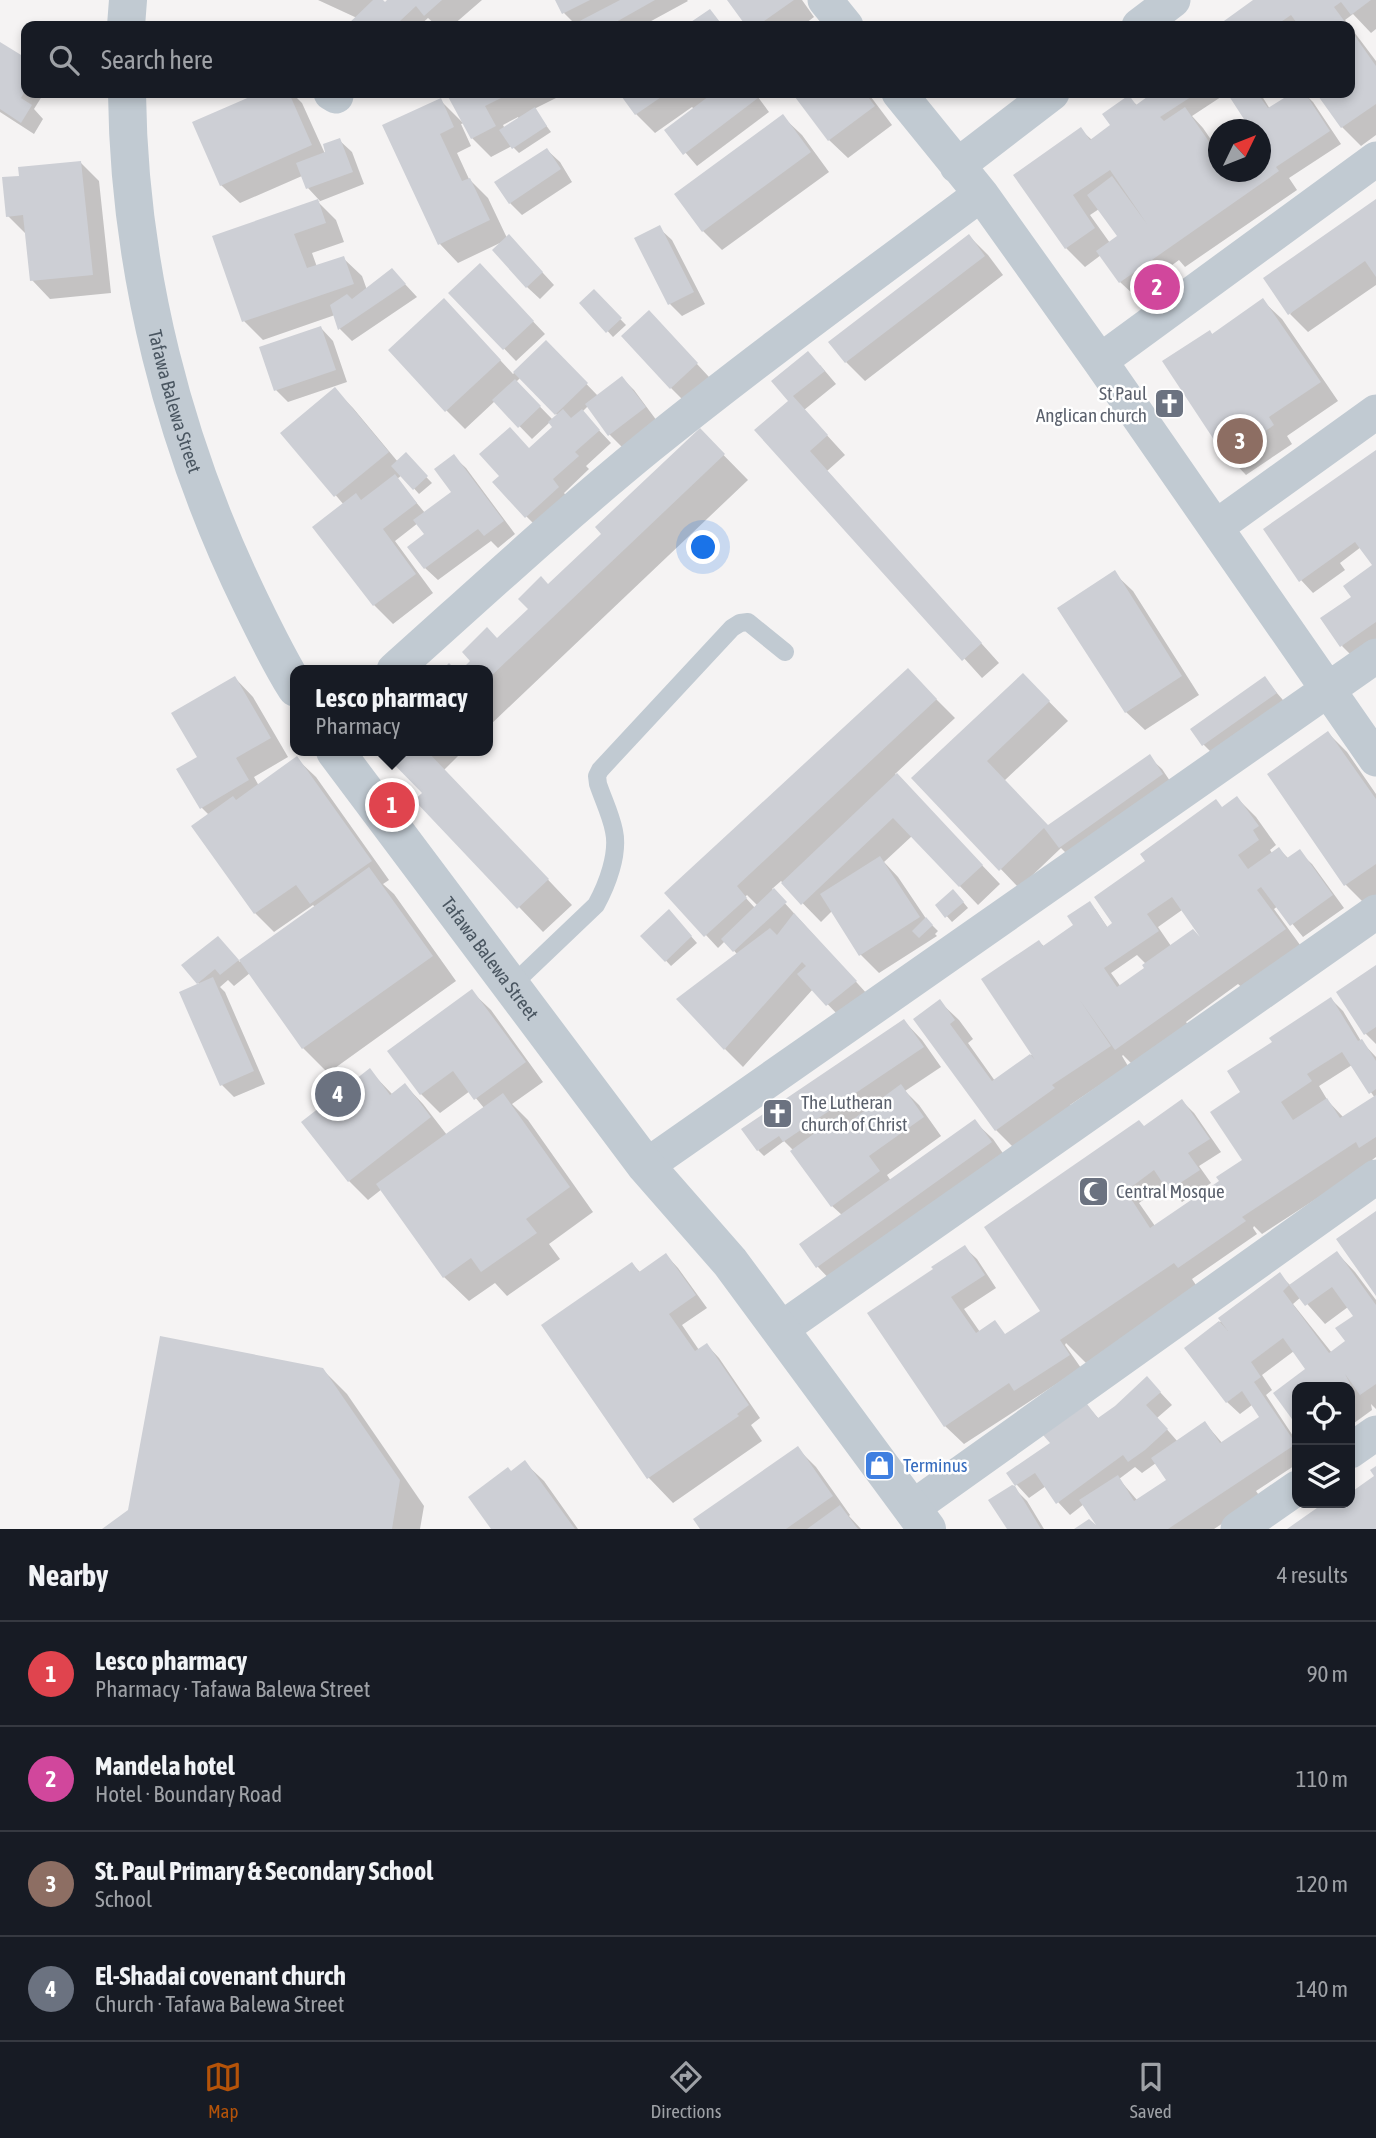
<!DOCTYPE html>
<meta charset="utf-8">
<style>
:root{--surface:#171b24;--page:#242831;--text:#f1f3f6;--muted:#9ea1a6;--line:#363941;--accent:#b45309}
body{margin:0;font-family:"Asap Condensed",sans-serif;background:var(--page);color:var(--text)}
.controls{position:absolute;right:21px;bottom:21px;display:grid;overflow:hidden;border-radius:14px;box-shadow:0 4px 10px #0003}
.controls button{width:63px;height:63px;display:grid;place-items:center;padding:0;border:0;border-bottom:2px solid var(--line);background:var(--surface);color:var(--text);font:35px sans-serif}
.compass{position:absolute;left:1208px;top:119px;width:63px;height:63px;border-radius:50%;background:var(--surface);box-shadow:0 4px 10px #0003;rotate:47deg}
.you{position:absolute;left:704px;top:548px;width:24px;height:24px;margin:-18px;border:5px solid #fff;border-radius:50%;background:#1a73e8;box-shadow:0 0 0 10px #1a73e833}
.badge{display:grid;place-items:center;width:46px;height:46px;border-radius:50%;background:var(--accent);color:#fff;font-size:23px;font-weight:700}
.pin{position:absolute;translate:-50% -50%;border:4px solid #fff;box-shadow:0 2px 7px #0006}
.popup{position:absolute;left:290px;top:665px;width:203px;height:91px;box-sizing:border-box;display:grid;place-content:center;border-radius:14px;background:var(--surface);filter:drop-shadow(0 2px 5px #0005);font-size:23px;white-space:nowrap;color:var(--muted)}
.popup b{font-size:26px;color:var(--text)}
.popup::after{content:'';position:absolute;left:50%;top:100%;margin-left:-14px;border:14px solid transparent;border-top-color:var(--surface)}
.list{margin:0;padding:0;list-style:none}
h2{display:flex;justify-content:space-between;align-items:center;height:91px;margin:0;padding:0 28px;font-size:30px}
h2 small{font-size:23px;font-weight:400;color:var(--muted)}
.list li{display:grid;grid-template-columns:46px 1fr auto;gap:21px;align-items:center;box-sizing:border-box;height:105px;padding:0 28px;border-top:2px solid var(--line)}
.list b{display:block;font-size:26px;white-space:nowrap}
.list p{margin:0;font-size:23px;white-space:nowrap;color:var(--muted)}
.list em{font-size:23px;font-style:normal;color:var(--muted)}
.icon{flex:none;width:38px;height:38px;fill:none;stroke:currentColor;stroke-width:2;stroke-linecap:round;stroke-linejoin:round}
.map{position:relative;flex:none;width:1376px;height:1529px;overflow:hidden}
.search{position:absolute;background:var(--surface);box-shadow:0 4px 10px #0003;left:21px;right:21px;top:21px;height:77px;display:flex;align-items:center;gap:18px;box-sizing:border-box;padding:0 24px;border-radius:14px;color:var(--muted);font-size:26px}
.sheet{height:511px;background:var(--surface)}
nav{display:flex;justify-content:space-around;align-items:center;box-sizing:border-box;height:98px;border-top:2px solid var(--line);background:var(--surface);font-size:19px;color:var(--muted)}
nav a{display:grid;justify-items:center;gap:4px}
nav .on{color:var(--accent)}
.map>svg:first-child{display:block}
.shadow{fill:#0003;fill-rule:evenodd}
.building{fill:#cdcfd5;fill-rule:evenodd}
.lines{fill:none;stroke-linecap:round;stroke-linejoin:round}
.service{stroke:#c1cad2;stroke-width:18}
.minor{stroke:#c1cad2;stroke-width:35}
.tertiary{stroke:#c1cad2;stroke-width:38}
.labels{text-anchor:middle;stroke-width:5;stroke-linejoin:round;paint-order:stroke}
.worship-label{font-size:19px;fill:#5b616d;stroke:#fff;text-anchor:start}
.street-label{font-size:19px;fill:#4a5661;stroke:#fff}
.shop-label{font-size:19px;fill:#366cbe;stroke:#fff;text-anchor:start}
</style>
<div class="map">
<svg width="1376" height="1529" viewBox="0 0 1376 1529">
<rect width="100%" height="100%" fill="#f5f3f3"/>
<path class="shadow" d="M318 0H381L385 4 389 0H482L452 26H437L428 18 419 26H350L357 18Z
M557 0H687L688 1 642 26H574L576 25 564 13Z
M729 0H802L814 17 802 26H748Z
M1256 0H1376V29L1371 33 1353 14 1345 20 1376 61V135L1361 146 1342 127 1318 93H1350V26H1220Z
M0 44 26 60V93H44L34 109 43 119 34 134 0 112Z
M263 93H292L302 103 326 156 339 140 352 152 364 184 318 202 336 220 344 242 312 253 317 267 343 258 362 276 367 290 392 270 417 297 352 341 340 329 335 315 263 340 244 321 214 237 320 201 308 188 302 176 240 203 221 185 194 123Z
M448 93H566L534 109 551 132 519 153 512 146 491 157 472 138 464 123 461 124 471 146 457 153 469 179 488 198 507 238 521 249 554 285 540 299 527 287 502 242 458 263 440 244 384 126 440 100 463 123ZM518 117 519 120 505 129 503 125Z
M621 93H755L769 112 697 166 666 130 694 109 692 107 655 133 636 114Z
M794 93H868L892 125 848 158 829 140Z
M1146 93H1227L1192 116 1203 128 1218 150V172H1260V130H1253L1229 93H1260L1270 109 1288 97 1284 93H1309L1306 95 1313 102 1341 144 1289 178 1297 190 1185 267 1179 260 1133 294 1120 282 1101 255 1085 267 1066 248 1081 130 1092 140 1113 126 1129 98 1138 106 1156 107ZM1099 209 1119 237 1110 243 1090 215Z
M783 117 802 135 829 172 722 250 703 231 676 195Z
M547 150 560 162 572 182 522 215 510 203Z
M80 162 99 181 111 293 50 299 32 280 27 235 8 216 21 177Z
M1376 201V285L1308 332 1290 314Z
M659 228 672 240 705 304 682 316 670 304Z
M969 236 988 255 1003 275 865 381 846 362Z
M492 278 545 334 516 361 451 293Z
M594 292 626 325 613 337 582 303Z
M1263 301 1282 319 1338 401 1287 436 1292 444 1246 475 1228 456 1210 332 1213 335Z
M462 319 513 374 546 342 598 396 622 378 634 390 657 421 622 447 610 435 588 406 582 412 611 443 586 466 589 469 564 493 570 500 539 529 526 516 529 450 555 427 550 422 532 439 495 401 465 429 446 410ZM521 377 558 416 553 420 516 382Z
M661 325 709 377 683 400 671 388Z
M321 328 333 341 347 382 288 402 276 390Z
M820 365 836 384 804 410 845 455 827 471 999 663 982 678 757 430 790 401 774 381Z
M335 390 353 408 398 462 405 455 432 483 419 494 402 475 397 479 425 513 453 492V456L466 468 515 534 498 548 491 541 438 580 425 568 427 535 418 523 395 541 433 593 393 624 374 605 315 527 344 505 283 433Z
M700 431 748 480 488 727V670H463L531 609 549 586 603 534Z
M1376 452V643L1354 658 1342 646 1374 566 1361 547 1340 563 1345 570 1313 593 1301 580Z
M1114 573 1133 591 1199 695 1145 730 1126 712Z
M1023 675 1068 721 1004 781 1049 827 1149 757 1162 769 1174 787 1072 859 1061 848 1019 888 914 778Z
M235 678 253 697 288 757 254 777 259 786 297 759 316 777 389 880 383 884 394 894 456 981 328 1073 303 1048 250 973 234 986 228 980 220 987 225 992 265 1084 234 1097 222 1085 200 985 184 966 218 938 240 962 316 908 313 905 274 932 255 913 209 815 201 807 199 757Z
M1265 679 1288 706 1216 757 1203 744Z
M926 689 955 718 895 774 1000 884 978 905 912 836 884 862 898 877 927 920 938 931 935 934 937 936 879 973 860 954 832 911 821 922 781 881 772 889 868 995 840 1017 813 989 743 1067 725 1049 738 955 725 941 718 948 667 893ZM747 895 758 906 755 908 745 897Z
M1328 733 1347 752 1376 794V895L1364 903 1346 885Z
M384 751H463L444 770 572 905 543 932 416 800 424 793Z
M1237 798 1256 817 1276 845 1270 850 1272 853 1279 849 1289 859 1299 852 1312 864 1344 908 1303 937 1278 906 1274 909 1303 949 1245 990 1238 984 1186 1022 1191 1029 1135 1067 1123 1055 1122 1056 1128 1066 1070 1105 1072 1107 1015 1149 996 1130 916 1019 940 1002 959 1020 973 1039 968 1043 995 1081 1033 1054 1039 942 1045 947 1095 909 1108 928 1223 808ZM1182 910 1203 939 1171 946 1158 927ZM1137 955 1146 964V969L1121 987 1111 973Z
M959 897 968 908 952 922 937 905Z
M674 917 697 943 671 966 643 936Z
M1376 967V1044L1366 1034 1338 993Z
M472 992 491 1010 543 1082 512 1104 528 1120 593 1212 549 1244 560 1259 507 1296 495 1283 469 1301 444 1277 382 1189 368 1200 349 1181 303 1122 369 1070 393 1095 405 1085 423 1104 447 1135 484 1108 470 1091 440 1113 421 1094 390 1051Z
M1331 999 1343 1011 1361 1041 1376 1057V1157L1372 1160 1373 1162 1262 1234 1254 1226 1253 1228 1257 1234 1192 1279 1198 1288 1086 1363 1066 1343 1065 1345 1081 1368 964 1444 945 1426 935 1270 964 1247 977 1259 996 1288 964 1309 980 1332 1006 1335 1040 1313 1144 1127 1182 1101 1194 1113 1221 1152 1199 1166 1211 1183 1182 1202 1165 1184 1139 1203 1155 1226 1221 1181 1244 1160 1242 1093 1274 1043ZM1352 1065 1375 1098 1344 1118 1328 1101 1319 1086Z
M904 1021 922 1040 941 1067 905 1091 919 1105 941 1136 887 1175 891 1181 974 1121 993 1139 1009 1162 836 1286 818 1267 802 1244 842 1215 832 1206 793 1150 784 1141 764 1156 758 1150Z
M1337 1253 1355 1272 1376 1300V1409L1371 1404 1372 1410 1350 1426V1387H1297V1423L1275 1393 1308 1370 1294 1351 1262 1375 1272 1390 1266 1395 1297 1442V1464L1256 1491 1261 1498 1214 1529H1101L1084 1504 1070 1515 1058 1502 1046 1486 1029 1498 1017 1485 1009 1474 1053 1444 1087 1406 1099 1419 1116 1408 1147 1378 1172 1405 1157 1418 1178 1442 1205 1423 1223 1444 1261 1418 1252 1405 1240 1414 1227 1402 1187 1348 1280 1275 1291 1286ZM1301 1297 1325 1324 1348 1307 1355 1317 1347 1342 1332 1353 1293 1304ZM1156 1463 1168 1480 1137 1500 1119 1479 1135 1467 1142 1473Z
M666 1255 678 1268 707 1308 682 1325 699 1350 707 1345 719 1358 760 1418 751 1425 762 1441 673 1503 649 1478 544 1326 632 1264 641 1273Z
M322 1369 347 1394 424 1506 420 1529H105Z
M798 1449 816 1467 850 1515 849 1516 861 1529H702L696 1520Z
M525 1463 544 1481 578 1529H494L470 1497Z
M1014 1488 1027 1501 1044 1529H1009L991 1501Z"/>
<path class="building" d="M373 0H383L385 2 387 0H442L424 16 416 6 400 21 405 26H346Z
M555 0H590L562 14Z
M620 0H655L609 26H570Z
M727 0H794L757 26H746Z
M1253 0H1371L1351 15 1341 2 1334 7 1348 26H1311L1310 24 1307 26H1299L1291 15 1275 26H1217Z
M710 9 723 26H685Z
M1350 29 1376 66V104L1341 128 1316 93H1350Z
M0 42 26 58V89L21 98 32 105 21 123 0 109Z
M259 93H289L312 145 220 186 192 122Z
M446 93H511L485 106 496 126 471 139Z
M619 93H667L635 115Z
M713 93H754L758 98 683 155 664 130Z
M792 93H865L875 106 828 141Z
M1144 93H1197L1160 117 1164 121 1185 107 1217 153 1218 152V172H1261V130H1251L1227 93H1257L1268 108 1292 93H1305L1330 131 1276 167 1279 171 1119 283 1096 251 1117 236 1087 195 1112 176 1147 224 1110 170 1073 195 1095 228 1065 249 1013 175 1081 127 1090 140 1110 125 1102 114 1129 95 1136 105 1147 97Z
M441 98 454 127 440 134 462 181 470 178 490 220 438 245 382 125Z
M535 107 547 126 512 149 499 130Z
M783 114 811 152 702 232 674 194Z
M340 138 353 172 306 189 296 163 325 152 323 144Z
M547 148 561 169 509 204 494 182Z
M81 161 93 275 30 281 23 215 6 217 2 177 19 176 18 167Z
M318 199 326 223 294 234 307 268 344 256 354 284 242 322 212 236Z
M1376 199V277L1365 261 1288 315 1263 278Z
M660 225 694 292 668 305 634 238Z
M509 234 543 272 526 288 492 250Z
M969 234 985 256 845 363 828 342Z
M480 263 534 321 503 350 448 293Z
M392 268 406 284 338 330 330 305 347 294 352 299Z
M594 289 622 318 606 333 579 303Z
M444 298 501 360 445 412 388 350Z
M1263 298 1321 382 1269 417 1274 425 1226 458 1162 361 1210 330 1212 334Z
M649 310 698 363 670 389 621 336Z
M321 326 336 370 274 391 259 347Z
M546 340 588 383 555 415 513 372Z
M808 351 825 371 793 396 828 435 810 451 982 643 962 661 754 430 788 401 771 381Z
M622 376 646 407 608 436 585 404Z
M515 379 541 406 518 428 492 400Z
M335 387 389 452 334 497 280 433Z
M563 409 571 418 582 409 600 430 575 452 579 456 553 479 559 487 525 518 492 482 499 476 479 454 510 427 529 448 552 427 548 422Z
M700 428 725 454 488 679V670H461L470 661 462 652 487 627 497 638 528 609 518 599 541 576 548 584 601 534 595 527Z
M1376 450V622L1340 647 1320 618 1351 597 1343 586 1372 565 1355 542 1299 582 1263 529Z
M406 452 428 476 413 490 391 466Z
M454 454 504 521 484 536 478 529 424 569 407 547 424 534 413 520 451 492 434 469Z
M395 474 417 503 383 529 416 574 373 606 312 527 356 493 361 500Z
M1115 570 1182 676 1125 713 1057 608Z
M449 663 456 670H442Z
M908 668 937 699 737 886 747 898 704 937 664 893Z
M1023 673 1050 701 987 761 1048 825 1150 754 1163 774 1059 848 1044 828 999 871 911 778Z
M235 676 271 738 236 758 249 780 200 809 176 769 197 757 171 713Z
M1265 676 1277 693 1202 746 1190 729Z
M1328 731 1376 799V864L1344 886 1267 774Z
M381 751H427L549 879 517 909 414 800 422 793Z
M297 756 372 861 310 904 296 885 254 914 191 826 233 796 236 800Z
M897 773 983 865 959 887 893 818 801 905 781 883Z
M1237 796 1259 826 1253 830 1259 840 1238 855 1248 869 1279 847 1287 858 1300 849 1333 895 1290 926 1261 887 1257 890 1286 929 1115 1050 1079 999 1111 1046 1052 1085 1055 1088 995 1131 913 1019 940 999 955 1020 950 1024 992 1081 1030 1054 1035 1060 981 979 1039 940 1043 946 1073 925 1067 916 1090 901 1107 927 1112 923 1094 897 1145 861 1140 854 1216 799 1222 807ZM1172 897 1200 937 1193 929 1142 965 1144 968 1117 987 1104 968 1159 931 1147 914Z
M880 856 920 917 859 956 820 894Z
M369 867 433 956 302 1049 239 960Z
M774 888 787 902 733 952 721 939Z
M953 889 964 902 945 918 935 905Z
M669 909 692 936 665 962 640 936Z
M794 913 857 981 826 1006 797 974 806 966 802 962 724 1050 676 999 770 928 777 935Z
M926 917 933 925 919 938 912 931Z
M218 936 239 960 220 975 215 969 197 984 181 965Z
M1376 965V1027L1364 1035 1336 992Z
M213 977 254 1071 220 1086 179 992Z
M472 989 526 1062 474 1100 453 1071 420 1095 387 1051Z
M1331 997 1358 1041 1362 1039 1376 1061V1089L1369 1094 1342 1052 1307 1074 1312 1081 1281 1102 1293 1120 1327 1098 1340 1118 1376 1095V1137L1359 1148 1356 1142 1242 1217 1246 1221 1178 1268 1174 1263 1060 1340 1070 1355 1014 1391 1009 1383 944 1427 867 1313 933 1269 931 1267 965 1245 985 1275 951 1297 976 1333 995 1320 1005 1334 1040 1311 984 1227 1139 1120 1144 1126 1182 1099 1210 1139 1188 1153 1200 1170 1168 1191 1154 1170 1126 1191 1150 1228 1219 1181 1216 1177 1242 1160 1210 1112 1240 1092 1227 1071 1272 1042 1269 1038Z
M904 1019 924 1047 783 1142 779 1136 757 1151 741 1129Z
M370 1068 390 1095 405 1083 431 1117 348 1182 301 1122Z
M901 1084 924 1117 869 1156 880 1171 831 1207 790 1151 841 1114 848 1123Z
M503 1093 570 1187 526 1219 537 1233 481 1272 471 1258 443 1278 376 1184Z
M975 1119 992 1142 816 1268 799 1244Z
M1376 1211V1296L1336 1239Z
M1337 1251 1376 1305V1384L1360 1395 1345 1374 1354 1391 1350 1394V1387H1297V1426L1273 1393 1305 1369 1283 1338 1251 1362 1261 1377 1254 1382 1296 1444 1168 1529H1074L1089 1519 1096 1525 1079 1500 1118 1475 1134 1501 1166 1480 1151 1458 1205 1421 1220 1443 1259 1417 1242 1391 1226 1403 1184 1348 1219 1321 1228 1331 1218 1318 1280 1272 1289 1285 1283 1291 1329 1353 1345 1341 1335 1328 1353 1316 1332 1287 1305 1306 1289 1285Z
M666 1253 696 1295 669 1314 695 1351 707 1343 749 1405 737 1414 739 1416 647 1479 541 1325 632 1262 639 1272Z
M160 1336 323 1368 400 1480 392 1529H102L128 1510Z
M1147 1376 1161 1392 1146 1405 1168 1429 1145 1450 1128 1462 1123 1455 1056 1504 1035 1473 1015 1486 1006 1473 1050 1443 1043 1435 1087 1404 1098 1418 1115 1406Z
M798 1446 833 1496 786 1529H700L693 1519Z
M525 1460 575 1529H491L468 1497 508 1467 511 1471Z
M1376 1466V1529H1287L1324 1503H1350V1493L1374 1476 1370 1470Z
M1012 1485 1015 1486 1041 1529H1007L988 1500Z
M840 1505 858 1529H807Z"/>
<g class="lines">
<path class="service" d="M511 986 596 905C607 885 619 854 614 831 611 815 603 799 598 784L597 776 600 770 732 628 740 623 748 622 785 652"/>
<path class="minor" d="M825 0 846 26
M1139 26 1173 0
M331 93 336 96
M899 93 981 194 1100 361 1376 759
M957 166 1052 93
M1100 361 1376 159
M1216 527 1376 412
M394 670C478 595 561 518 648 447 757 359 870 277 981 194
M646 1166 1376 656
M781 1329 1376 912
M1350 1451 1376 1433
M912 1508 1376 1177
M1238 1529 1297 1488"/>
<g class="tertiary">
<path d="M126 26 128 0"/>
<path id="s1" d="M127 93C129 270 174 445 251 603 265 632 279 661 296 688"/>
<path id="s2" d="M335 751 646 1166 730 1262 927 1529"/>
</g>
</g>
<defs>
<symbol id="church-square" viewBox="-11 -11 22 22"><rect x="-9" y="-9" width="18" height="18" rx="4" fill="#6b7280" stroke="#fff"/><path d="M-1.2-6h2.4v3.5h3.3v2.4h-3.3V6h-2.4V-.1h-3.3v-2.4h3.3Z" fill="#fff"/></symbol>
<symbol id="mosque-square" viewBox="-11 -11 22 22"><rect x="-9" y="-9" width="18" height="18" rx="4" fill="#6b7280" stroke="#fff"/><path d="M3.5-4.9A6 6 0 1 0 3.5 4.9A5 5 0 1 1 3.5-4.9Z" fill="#fff"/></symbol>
<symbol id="shop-square" viewBox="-11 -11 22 22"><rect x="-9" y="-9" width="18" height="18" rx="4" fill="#3f7fe0" stroke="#fff"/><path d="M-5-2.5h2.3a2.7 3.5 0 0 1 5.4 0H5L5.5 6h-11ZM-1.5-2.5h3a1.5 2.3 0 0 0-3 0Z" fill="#fff"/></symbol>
</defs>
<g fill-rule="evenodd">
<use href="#church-square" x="1152" y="386" width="35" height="35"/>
<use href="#church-square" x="760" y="1096" width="35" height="35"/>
<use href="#mosque-square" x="1076" y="1174" width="35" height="35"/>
<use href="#shop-square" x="862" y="1448" width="35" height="35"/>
</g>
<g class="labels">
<g class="worship-label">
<text x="1147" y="400" text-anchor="end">St Paul<tspan x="1147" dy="22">Anglican church</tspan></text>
<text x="801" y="1109">The Lutheran<tspan x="801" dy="22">church of Christ</tspan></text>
<text x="1116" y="1198">Central Mosque</text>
</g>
<g class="street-label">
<text dy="7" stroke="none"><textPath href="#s1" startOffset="313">Tafawa Balewa Street</textPath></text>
<text dy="7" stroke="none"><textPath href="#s2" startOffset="259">Tafawa Balewa Street</textPath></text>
</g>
<g class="shop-label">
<text x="903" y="1472">Terminus</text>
</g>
</g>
</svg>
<div class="controls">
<button><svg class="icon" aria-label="locate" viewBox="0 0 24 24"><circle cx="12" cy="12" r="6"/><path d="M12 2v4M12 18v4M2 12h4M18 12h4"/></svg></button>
<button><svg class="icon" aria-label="layers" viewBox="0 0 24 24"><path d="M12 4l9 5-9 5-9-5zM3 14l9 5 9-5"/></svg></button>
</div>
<svg class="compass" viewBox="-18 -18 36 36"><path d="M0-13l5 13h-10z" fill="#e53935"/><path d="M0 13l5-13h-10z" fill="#9ea1a6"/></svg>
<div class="you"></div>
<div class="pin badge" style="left:392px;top:805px;background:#e0444e">1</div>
<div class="popup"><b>Lesco pharmacy</b>Pharmacy</div>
<div class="pin badge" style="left:1157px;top:287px;background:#d1479c">2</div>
<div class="pin badge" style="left:1240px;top:441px;background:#8d6e63">3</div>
<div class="pin badge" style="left:338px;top:1094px;background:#6b7280">4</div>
<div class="search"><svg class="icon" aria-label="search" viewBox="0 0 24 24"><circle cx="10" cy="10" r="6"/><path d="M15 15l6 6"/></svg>Search here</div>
</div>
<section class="sheet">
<h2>Nearby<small>4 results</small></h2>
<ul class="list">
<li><span class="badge" style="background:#e0444e">1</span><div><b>Lesco pharmacy</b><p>Pharmacy · Tafawa Balewa Street</p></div><em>90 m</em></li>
<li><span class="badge" style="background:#d1479c">2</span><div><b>Mandela hotel</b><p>Hotel · Boundary Road</p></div><em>110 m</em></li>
<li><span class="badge" style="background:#8d6e63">3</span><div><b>St. Paul Primary &amp; Secondary School</b><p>School</p></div><em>120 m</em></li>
<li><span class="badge" style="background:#6b7280">4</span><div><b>El-Shadai covenant church</b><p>Church · Tafawa Balewa Street</p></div><em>140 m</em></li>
</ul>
</section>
<nav>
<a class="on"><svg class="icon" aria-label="map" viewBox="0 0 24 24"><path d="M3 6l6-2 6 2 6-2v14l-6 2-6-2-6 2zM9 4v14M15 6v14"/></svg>Map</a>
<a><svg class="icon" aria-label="directions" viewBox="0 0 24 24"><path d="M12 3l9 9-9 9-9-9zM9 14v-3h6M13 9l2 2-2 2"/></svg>Directions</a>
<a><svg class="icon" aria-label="saved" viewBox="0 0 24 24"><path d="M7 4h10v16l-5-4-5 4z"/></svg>Saved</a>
</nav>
